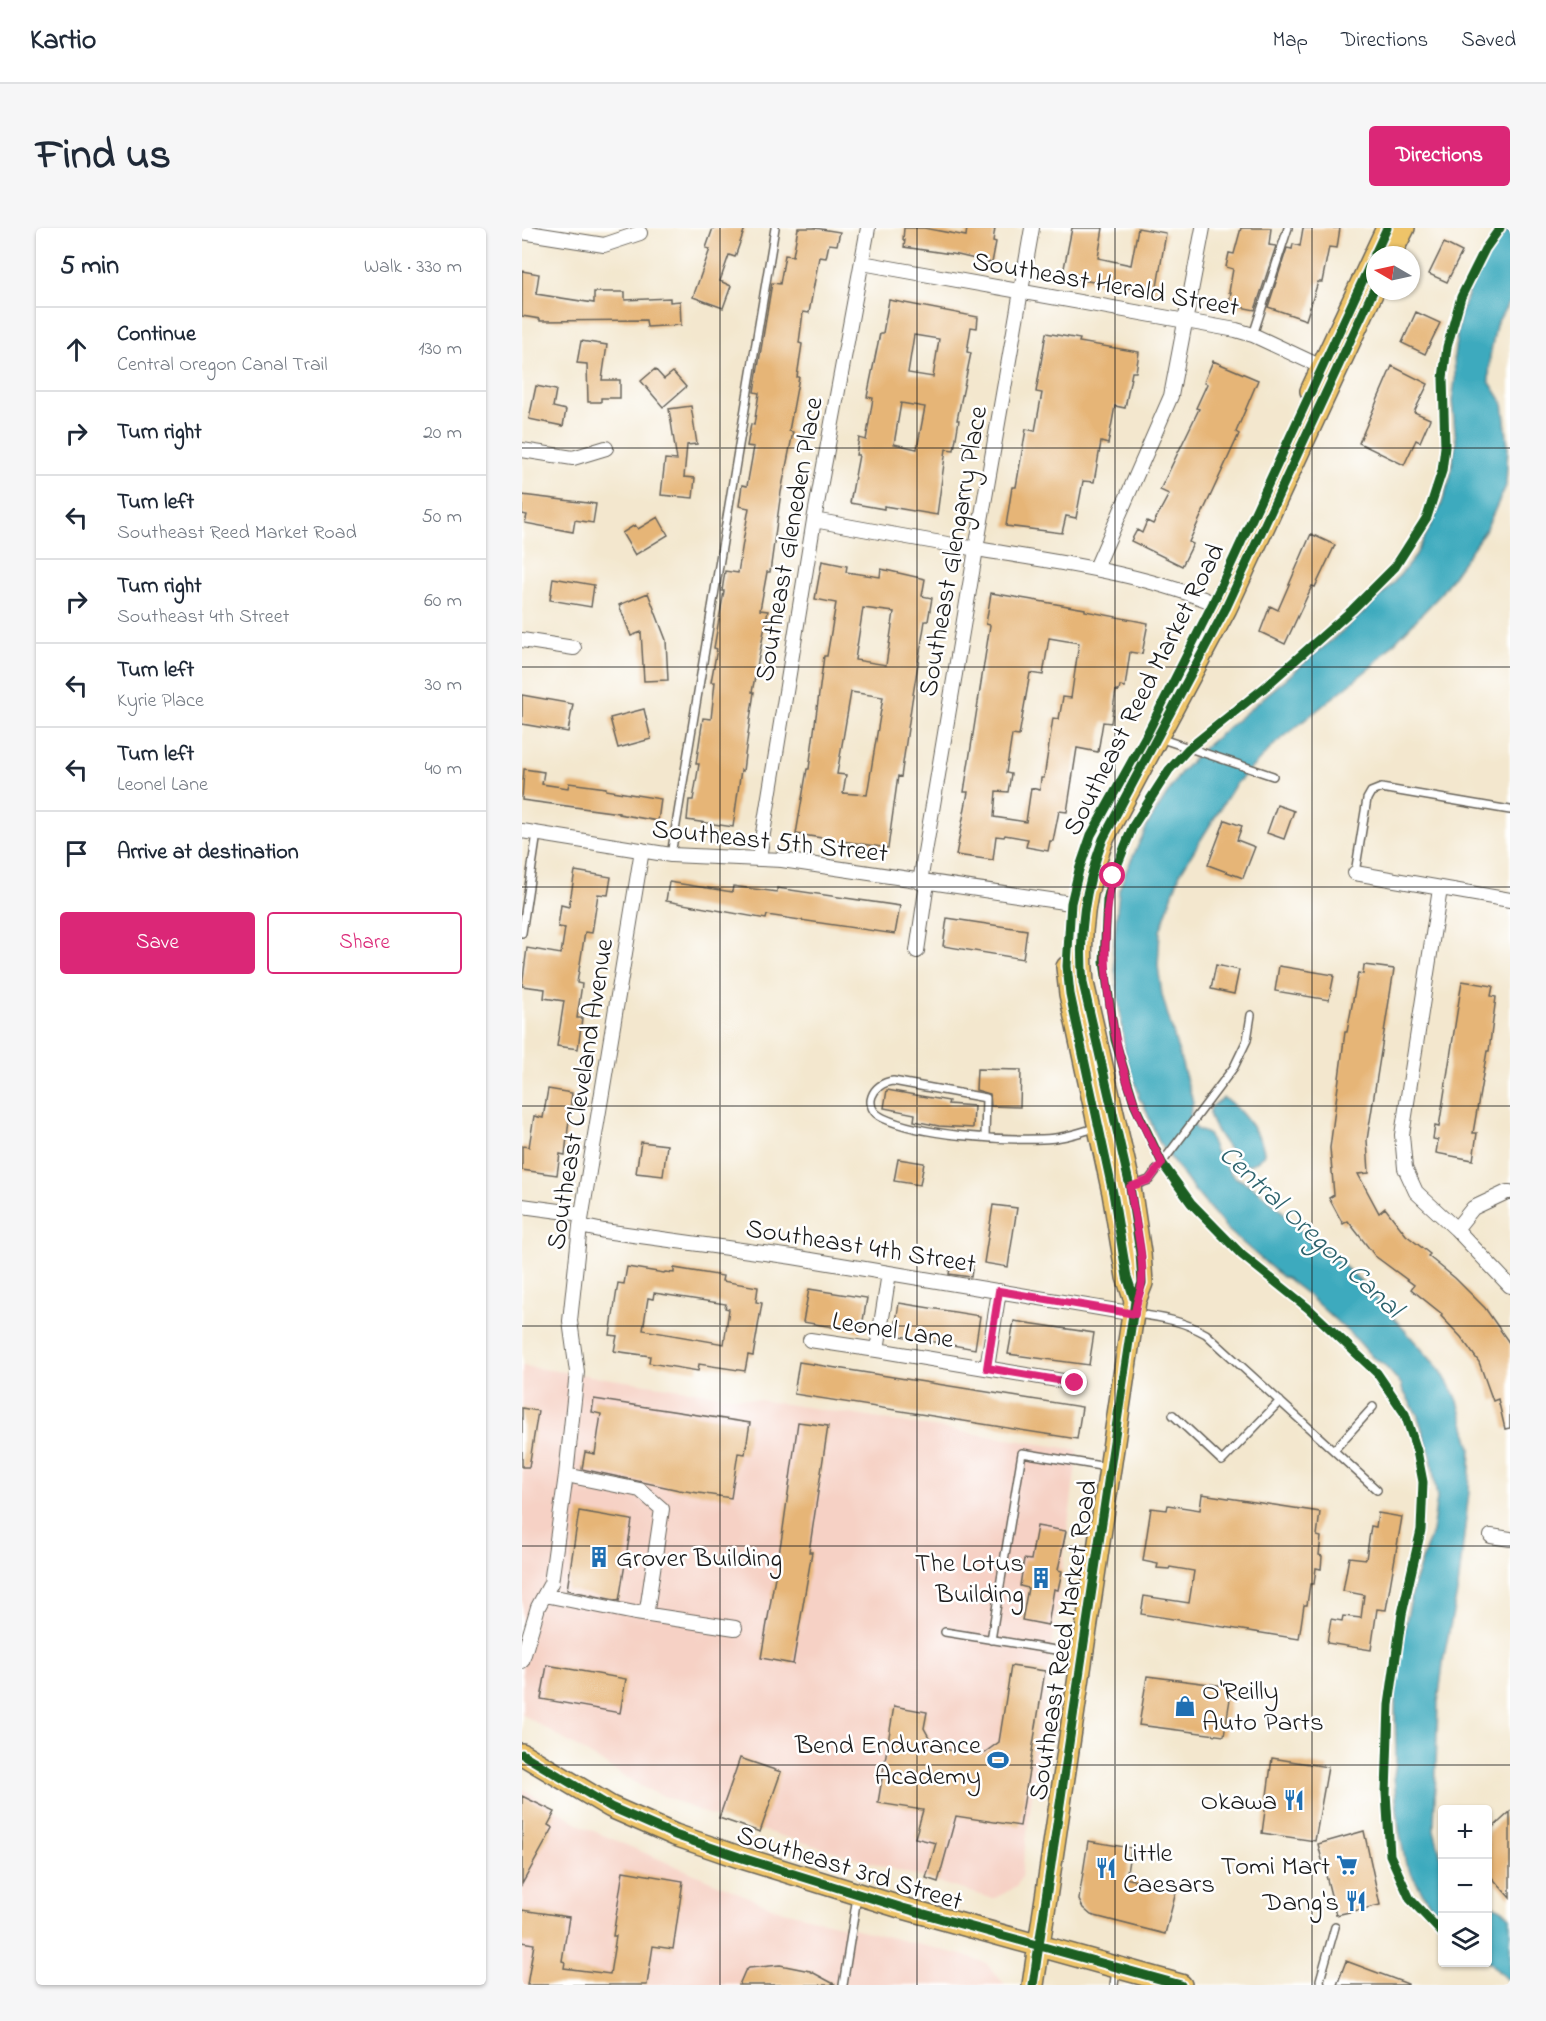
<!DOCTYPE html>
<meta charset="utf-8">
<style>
:root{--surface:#fff;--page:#f6f6f7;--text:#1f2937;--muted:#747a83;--line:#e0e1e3;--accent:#db2777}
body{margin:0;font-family:"Indie Flower",sans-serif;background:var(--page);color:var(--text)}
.controls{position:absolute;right:18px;bottom:18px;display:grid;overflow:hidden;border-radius:6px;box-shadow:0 2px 4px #0004}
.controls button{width:54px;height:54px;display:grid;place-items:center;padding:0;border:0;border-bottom:2px solid var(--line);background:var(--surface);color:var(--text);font:30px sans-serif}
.compass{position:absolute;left:844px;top:18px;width:54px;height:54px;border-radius:50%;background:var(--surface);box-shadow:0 2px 4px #0004;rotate:279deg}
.stop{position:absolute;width:18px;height:18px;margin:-14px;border:4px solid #db2777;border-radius:50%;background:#fff}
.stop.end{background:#db2777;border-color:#fff;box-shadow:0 2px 6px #0008}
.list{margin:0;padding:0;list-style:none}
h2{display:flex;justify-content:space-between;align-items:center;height:78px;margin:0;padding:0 24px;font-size:26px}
h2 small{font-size:20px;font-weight:400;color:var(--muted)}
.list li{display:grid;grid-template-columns:39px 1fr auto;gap:18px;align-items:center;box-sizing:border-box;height:84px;padding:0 24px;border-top:2px solid var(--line)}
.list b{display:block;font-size:22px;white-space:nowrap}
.list p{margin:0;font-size:20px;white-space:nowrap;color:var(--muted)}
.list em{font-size:20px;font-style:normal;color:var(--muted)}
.actions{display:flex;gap:12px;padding:18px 24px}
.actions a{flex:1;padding:14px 0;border:2px solid var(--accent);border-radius:6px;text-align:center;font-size:21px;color:var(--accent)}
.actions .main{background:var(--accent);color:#fff}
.icon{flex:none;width:33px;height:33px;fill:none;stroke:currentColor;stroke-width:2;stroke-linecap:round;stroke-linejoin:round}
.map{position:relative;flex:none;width:988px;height:1757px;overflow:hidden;border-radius:6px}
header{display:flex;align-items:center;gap:36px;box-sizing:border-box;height:84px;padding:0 30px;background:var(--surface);border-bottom:2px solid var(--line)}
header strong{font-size:28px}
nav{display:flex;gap:33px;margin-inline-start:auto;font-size:21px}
.intro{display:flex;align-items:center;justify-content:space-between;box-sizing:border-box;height:144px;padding:0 36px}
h1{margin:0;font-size:42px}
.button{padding:15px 27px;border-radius:6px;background:var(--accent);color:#fff;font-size:21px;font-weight:700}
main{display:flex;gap:36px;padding:0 36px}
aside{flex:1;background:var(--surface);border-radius:6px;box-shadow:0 2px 4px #0004}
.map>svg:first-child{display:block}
.built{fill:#f6d1c5}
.water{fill:#3eaabe;stroke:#2d636d;stroke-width:1.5}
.building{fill:#e6b577;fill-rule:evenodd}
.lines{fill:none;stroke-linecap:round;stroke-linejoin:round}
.lane-casing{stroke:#67635a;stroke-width:10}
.street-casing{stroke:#67635a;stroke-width:16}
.primary-casing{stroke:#67635a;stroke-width:24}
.lane{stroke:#fff;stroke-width:7}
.street{stroke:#fff;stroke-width:14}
.primary{stroke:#eec469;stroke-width:21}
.cycleway-casing{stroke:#fff;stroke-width:13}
.cycleway{stroke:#1b5e20;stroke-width:9}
.route{stroke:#db2777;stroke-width:8}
.grid{fill:none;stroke:#1c1c1c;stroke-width:1.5;stroke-opacity:0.55}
.labels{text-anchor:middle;stroke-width:5;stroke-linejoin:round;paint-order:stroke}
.street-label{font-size:27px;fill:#1c1c1c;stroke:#fff}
.poi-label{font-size:27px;fill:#1c1c1c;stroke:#fff;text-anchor:end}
.water-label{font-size:28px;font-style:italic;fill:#2d636d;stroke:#fff}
</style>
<header>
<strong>Kartio</strong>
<nav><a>Map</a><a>Directions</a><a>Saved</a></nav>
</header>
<div class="intro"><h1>Find us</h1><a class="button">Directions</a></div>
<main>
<aside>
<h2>5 min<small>Walk · 330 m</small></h2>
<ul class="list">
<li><svg class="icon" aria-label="ahead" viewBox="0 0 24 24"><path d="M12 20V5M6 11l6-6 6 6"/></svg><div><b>Continue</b><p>Central Oregon Canal Trail</p></div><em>130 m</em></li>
<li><svg class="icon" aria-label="right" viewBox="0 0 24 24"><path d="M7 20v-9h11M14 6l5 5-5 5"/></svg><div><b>Turn right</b></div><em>20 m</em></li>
<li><svg class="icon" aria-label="left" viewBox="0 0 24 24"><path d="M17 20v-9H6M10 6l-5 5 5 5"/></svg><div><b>Turn left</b><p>Southeast Reed Market Road</p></div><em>50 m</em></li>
<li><svg class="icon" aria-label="right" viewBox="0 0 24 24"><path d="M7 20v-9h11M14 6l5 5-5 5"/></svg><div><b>Turn right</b><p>Southeast 4th Street</p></div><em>60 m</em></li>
<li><svg class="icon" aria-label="left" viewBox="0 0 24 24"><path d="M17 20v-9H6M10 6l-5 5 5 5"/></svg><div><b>Turn left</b><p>Kyrie Place</p></div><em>30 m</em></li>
<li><svg class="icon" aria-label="left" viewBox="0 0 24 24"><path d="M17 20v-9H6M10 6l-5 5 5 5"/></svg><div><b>Turn left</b><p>Leonel Lane</p></div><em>40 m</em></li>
<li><svg class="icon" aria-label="arrive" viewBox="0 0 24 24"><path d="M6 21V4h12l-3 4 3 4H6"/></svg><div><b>Arrive at destination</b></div></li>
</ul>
<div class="actions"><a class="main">Save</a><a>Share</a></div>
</aside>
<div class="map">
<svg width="988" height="1757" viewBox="0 0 988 1757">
<rect width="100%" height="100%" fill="#fff"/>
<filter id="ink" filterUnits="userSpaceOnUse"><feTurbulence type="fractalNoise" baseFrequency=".0167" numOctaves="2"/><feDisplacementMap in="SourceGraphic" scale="12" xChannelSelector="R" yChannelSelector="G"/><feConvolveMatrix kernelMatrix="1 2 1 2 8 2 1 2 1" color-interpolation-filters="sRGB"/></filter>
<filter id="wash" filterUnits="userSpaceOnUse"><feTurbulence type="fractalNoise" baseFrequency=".008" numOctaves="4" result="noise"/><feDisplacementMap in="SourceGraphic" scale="24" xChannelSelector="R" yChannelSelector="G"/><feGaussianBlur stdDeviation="1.35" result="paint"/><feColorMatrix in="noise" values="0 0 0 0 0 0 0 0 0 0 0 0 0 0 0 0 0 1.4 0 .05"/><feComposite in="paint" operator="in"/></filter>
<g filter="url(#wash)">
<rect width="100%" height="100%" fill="#f3e7ce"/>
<path class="built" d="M0 1138 264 1176 556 1222 499 1649 494 1659 473 1670H469L185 1586 122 1560 0 1486Z
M0 1560 62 1599 257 1682 440 1727 464 1735 483 1757H0Z"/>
<path class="water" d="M988 0V72L974 97 968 128 967 153 981 175 986 218 984 258 964 301 917 368 849 439 753 516 713 557 658 645 638 703 636 738 640 767 671 874 668 886 674 901 686 906 694 925 711 948 730 958 754 977 777 1001 789 1009 838 1052 919 1143 936 1173 949 1220 947 1264 936 1360 922 1428 916 1475 912 1602 920 1632V1688L906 1674 884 1637 877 1602 872 1548 874 1535 873 1466 880 1414 892 1355 910 1304 915 1270 909 1228 895 1186 880 1161V1157L861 1136 850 1129 836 1113 788 1069 764 1050 760 1049 706 1002 672 962 637 914 621 875 616 869 617 866 603 826 591 724 597 662 604 643 626 596 659 544 683 519 838 388 866 361 892 330 919 278 928 250 934 214 930 173 933 152 932 127 938 87 957 40 969 21Z
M701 870C715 876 742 910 742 926 739 930 732 936 726 937 716 939 690 898 688 888 687 883 688 883 689 879Z
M966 1674 981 1682 988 1689V1755L966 1733Z"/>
<g id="blocks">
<path class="building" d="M191 0H223L213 29 207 27 198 53 209 58 201 80 171 69 188 21 184 20Z
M276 0H293L318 4 315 17 307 16 304 30 297 29 287 85 281 84 277 115 280 116 275 149H277L267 203 271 204 259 264 248 344H245L238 382 246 383 230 464H232L223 527 221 543 219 542 211 599 165 592 167 572H171L177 536H174L181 490 189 491 193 454H189L195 421 192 420 202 363H200L203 343 216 345 222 308 227 280 217 278 220 257 225 258 232 219 225 218 229 196 232 197 237 165 232 164 250 55 258 56 263 27 271 28Z
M382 0H402L444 8 445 0H473L471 13 474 14 470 35 436 27 382 19 383 12H381Z
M550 0H581L576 30 609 37 616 0 644 5 634 65 543 49V45H541Z
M719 0H749L747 17 754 18 733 82 713 78V75L707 74 709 64H707L711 41 704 39 707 25 712 26Z
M781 0H818L815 20 807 19 800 54H796L784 92 746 79 765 20 770 21 771 16 778 18Z
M922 15 940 24 925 54 907 46Z
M0 43 17 46 14 66 72 75V64H103V72L148 70V74L158 73 159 97 125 99 124 92 18 93V91L0 88Z
M367 72 456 89 455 100 449 99 445 124 449 125 435 192H437L432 222 424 221 415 287 362 278V281L328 275 337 227H334L337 210 344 212 351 170 345 169 358 105H361ZM392 107 417 111 411 149 386 145ZM379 175 403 179 395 221 372 216Z
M894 84 918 95 903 126 880 115Z
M524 105 558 111 557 114 617 124 614 144H610L603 180 593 178 586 216 579 214 572 254 561 253 554 290 544 288 540 305 484 298 490 259H494L504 201 513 203 520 165 514 164Z
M59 113 85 117 80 152H98V170H79V174H66L65 136 55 135Z
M691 133 736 152 714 204 717 206 667 314 671 316 660 338 609 313 615 302 620 305 625 293 631 296 647 266 638 262 677 181 674 180 685 156 682 154Z
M870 138 906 156 892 184 908 191 898 214 894 212 882 237 837 215Z
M133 141 142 151 151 144 164 159 141 179 119 153Z
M14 158 34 162 31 179 44 182 41 198 7 191Z
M169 178 175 216 165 217 162 249 173 250 171 270 139 267 143 231 155 232 147 181Z
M0 267 74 276 71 295 53 292 51 304 3 295 5 287 0 286Z
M136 289 146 307 113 327 100 305 113 297 116 301Z
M789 306 813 317 793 359 790 358 763 416 738 404 748 378 756 382Z
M300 333 325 338 324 344 358 349 359 341 403 351 400 368 410 370 406 393H403L390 473 379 549 376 548 366 620 274 606 285 541H287L302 428H305L314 375 293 371ZM341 380 372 384 364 437 333 432ZM329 464 361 469 345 567 321 565 324 547 315 546Z
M31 350 72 357 69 379 28 372Z
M126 365 144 412 146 452 122 453 119 404 109 408 97 377Z
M469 365 563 381V383L626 395 620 426 608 424 603 459 598 458 597 463 594 462 589 495 581 494 576 524 555 520 545 584 537 583 531 613H528L526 623 504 619 506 611 483 607 482 609 474 608 471 632 434 627 446 564H442L468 397 464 396ZM527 410 557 415 549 470 541 469 537 491 531 490 522 550H519L518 562 509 560 504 594 472 589 474 563 486 564 489 546 484 545 490 507 497 508 508 445 521 447Z
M0 467 51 476 46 504 0 496Z
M122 481 129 511 96 520 88 490Z
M2 541 22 544 20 556 46 560 47 555 84 560V562L139 571 136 593 97 586V585L0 572Z
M755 577 772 583 762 611 745 605Z
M703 592 720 598 715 612 733 619 721 650 686 637Z
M53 643 89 649 86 667 76 666 70 705 63 704 55 755 60 756 55 790H60L56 821 35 818 42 773 22 770 23 761 0 758 5 720 39 726 43 700 36 699 39 677 47 679Z
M147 654 210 664 211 658 255 664V660L378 678 373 706 245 687 244 691 144 673Z
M425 690 505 702 501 731 421 718Z
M694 737 717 742 712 766 689 761Z
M842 737 872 741 845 912 847 945 836 946 857 985 863 980 884 1007 908 1026 906 1028 933 1050 963 1080 988 1116V1200L983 1201 976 1171 971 1173 957 1134 939 1109 919 1088 920 1086 889 1061 892 1057 853 1028 826 993 821 996 807 970 812 967 808 920 823 804H825L836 745 841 746Z
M757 738 812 747 807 772 753 763Z
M940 753 971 758 969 768 974 769 967 823H965L951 905H955L951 932 914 925 916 912 911 911 913 898 917 899Z
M455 841 499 842 498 879 469 878 468 866 454 862Z
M26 861 50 865 43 927 38 926 35 947 0 942V918L7 919 12 888 21 890Z
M365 862 427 873 426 876 452 878 451 900 417 898 392 893 393 886 362 880Z
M119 914 145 917 141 948 114 945Z
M376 931 402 935 398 957 372 953Z
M471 977 495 980 486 1039 462 1035Z
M430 1031 451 1035 449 1049 427 1046Z
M105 1039 142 1045 143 1044 152 1045V1040L201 1048 200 1053 236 1059 234 1074 240 1075 231 1128 226 1127 223 1143 177 1136 176 1143 127 1135 128 1128 92 1123 95 1108 88 1107 96 1055 102 1056ZM132 1065 204 1076 203 1080 207 1081 202 1116 121 1102 126 1070 131 1071Z
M287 1061 345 1070 339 1104 281 1094Z
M377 1075 458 1088 453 1121 372 1107Z
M492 1093 572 1105 567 1137 486 1126Z
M277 1134 560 1179 555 1211 272 1166Z
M72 1171 228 1195 223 1226 216 1225 209 1270 157 1262 60 1241 63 1224 73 1226 79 1186 70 1184Z
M0 1180 16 1183 7 1239H0Z
M276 1194 306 1198 287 1324H290L271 1436 239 1430 260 1308Z
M680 1266 798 1284 795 1308 799 1309 797 1327 800 1328 799 1341 794 1340 792 1356H788L785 1377H782L777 1411 619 1386 622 1368 667 1375 672 1343 648 1339 647 1341 635 1340 636 1336 621 1333 629 1280 645 1282 646 1277 678 1282Z
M57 1283 110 1292 97 1373 45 1362Z
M856 1285 880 1289 864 1382 855 1381 849 1422 805 1415 809 1391 820 1393 821 1388 839 1390 842 1367 821 1363 827 1329 844 1331 849 1298 854 1299Z
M515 1298 544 1303 536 1342 540 1343 536 1362 532 1361 526 1397 500 1392 506 1360 498 1358 502 1331 509 1332Z
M25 1437 104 1451 98 1485 19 1471Z
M489 1438 523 1443 498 1598 434 1588 416 1654 404 1650 414 1615 393 1610 401 1582 356 1575 372 1478 405 1484 402 1500 413 1520 459 1527 477 1514Z
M625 1448 710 1459 702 1508 617 1497Z
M218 1530 259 1544 238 1604 197 1590Z
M750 1530 806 1539 793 1613 740 1605Z
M0 1568 33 1584 26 1597 31 1600 0 1656Z
M988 1584V1670L966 1645V1604Z
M842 1603 858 1677 814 1687 796 1616Z
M566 1613 609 1620 604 1650 654 1664 643 1706 569 1687 561 1680 557 1672 558 1664Z
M101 1643 161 1653 151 1721 131 1718 125 1757H5L12 1716 0 1714V1682L47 1689 40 1733 43 1734 42 1740 88 1746 94 1708H91Z
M824 1733 886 1756V1757H815Z
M258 1737 288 1743 314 1757H217L223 1743 227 1740Z"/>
</g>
</g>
<g filter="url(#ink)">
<use href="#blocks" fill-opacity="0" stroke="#67635a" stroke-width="1.5"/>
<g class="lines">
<defs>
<path id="lane" d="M731 107 766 0
M625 506 751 548
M149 627 253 0
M833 645 845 571 849 564 859 560 988 582
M0 705 15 605
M463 909 464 870 371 853C350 855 339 880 361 890 400 908 477 912 520 911 538 911 558 905 575 899
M610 958 627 952 712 839 725 812 729 787
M613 1086C640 1089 661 1093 684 1106L855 1262
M651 1187 700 1233 758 1173
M812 1222 851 1179
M423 1404 558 1426
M469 1412 500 1225 585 1239
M321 1757 335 1669
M592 1757 594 1742
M799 1757 798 1752 813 1699"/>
<path id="street" d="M0 4 82 17 118 5
M340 35 714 102 731 107 806 142
M0 222 51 230 84 220
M292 292C346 302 400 312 455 321 540 335 623 345 704 380
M574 340 649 168 681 0
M0 412 52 420
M0 603 149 627 260 632 562 677
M237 630 292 292 346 0
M833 645 988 672
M398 654 454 321 510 0
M918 661 880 907 883 940 894 964 934 1001 988 1058
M395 723 405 655
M0 978 60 986
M58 998 82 1003 271 1029 613 1086
M934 1001 951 980 985 964H988
M288 1112 355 1122 553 1155
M355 1122 367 1045
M465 1140 477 1063
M969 1308 988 1311
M23 1367 113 1385 125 1382 140 1281 118 1262 44 1247
M114 1385 213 1400
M0 1433 16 1379 29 1355 44 1247 55 1144 48 1093 58 998 120 622"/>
<path id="primary" d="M868 27 882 0
M789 163 865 0
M545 739 548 766 591 965 605 1049 613 1073
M0 1526 89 1579 153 1607 217 1629 381 1680 659 1757
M511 1757 613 1073 620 1055 618 1025 608 959 561 755C556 702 563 660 581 611L704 380 853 59"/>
</defs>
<use href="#lane" class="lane-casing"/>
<use href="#street" class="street-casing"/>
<use href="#primary" class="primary-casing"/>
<use href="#lane" class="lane"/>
<use href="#street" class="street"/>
<use href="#primary" class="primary"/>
<defs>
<path id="cycleway" d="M613 1073 605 1049 591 965 548 766 545 738 549 675 557 642 569 607 625 506 691 375 865 0
M0 1526 89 1579 153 1607 217 1629 381 1680 659 1757
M921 1706 888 1671 868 1627 864 1565 867 1477 880 1386 899 1302 901 1254 895 1223 883 1186 855 1145 786 1080 720 1027 669 975 640 935 613 878 593 812 582 734 585 672 591 648 611 598 647 542 666 521 742 460 830 382 873 339 905 289 920 243 923 219 921 150 925 119 939 69 963 21 978 0
M511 1757 613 1073 620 1055 618 1025 608 959 561 755C556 702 563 660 581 611L704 380 853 59"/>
</defs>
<use href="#cycleway" class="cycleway-casing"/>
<use href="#cycleway" class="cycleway"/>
</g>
</g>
<g class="lines" filter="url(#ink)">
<path class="route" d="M553 1155 465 1140 477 1063 613 1086C614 1073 619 1065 620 1054 622 1025 612 988 608 959L627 952 640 935C631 916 620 897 613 877 587 805 574 723 591 648"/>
</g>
<path class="grid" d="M198 0V1757M395 0V1757M593 0V1757M790 0V1757M0 220H988M0 439H988M0 659H988M0 878H988M0 1098H988M0 1318H988M0 1537H988"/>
<defs>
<symbol id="building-bare" viewBox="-9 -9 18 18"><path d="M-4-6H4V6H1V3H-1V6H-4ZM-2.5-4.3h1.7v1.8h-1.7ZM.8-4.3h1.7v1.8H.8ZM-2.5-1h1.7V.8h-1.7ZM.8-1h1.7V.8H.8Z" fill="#1f6fb2" stroke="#fff" stroke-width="2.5" paint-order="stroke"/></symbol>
<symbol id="shop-bare" viewBox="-9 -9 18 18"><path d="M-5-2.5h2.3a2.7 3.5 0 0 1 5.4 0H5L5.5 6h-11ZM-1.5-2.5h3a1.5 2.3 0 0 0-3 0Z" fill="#1f6fb2" stroke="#fff" stroke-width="2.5" paint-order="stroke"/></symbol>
<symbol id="stadium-bare" viewBox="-9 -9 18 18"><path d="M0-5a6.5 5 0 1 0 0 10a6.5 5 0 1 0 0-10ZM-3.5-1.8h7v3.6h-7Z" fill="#1f6fb2" stroke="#fff" stroke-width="2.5" paint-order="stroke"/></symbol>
<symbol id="restaurant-bare" viewBox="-9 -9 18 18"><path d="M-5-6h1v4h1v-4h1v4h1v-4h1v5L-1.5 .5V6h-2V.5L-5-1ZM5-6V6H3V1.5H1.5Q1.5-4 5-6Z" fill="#1f6fb2" stroke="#fff" stroke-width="2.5" paint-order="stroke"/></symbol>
<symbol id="supermarket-bare" viewBox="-9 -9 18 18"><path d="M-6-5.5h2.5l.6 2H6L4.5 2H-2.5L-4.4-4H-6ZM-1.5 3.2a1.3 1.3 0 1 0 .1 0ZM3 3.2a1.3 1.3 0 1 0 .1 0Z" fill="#1f6fb2" stroke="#fff" stroke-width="2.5" paint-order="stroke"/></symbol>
</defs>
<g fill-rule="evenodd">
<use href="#building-bare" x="62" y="1314" width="30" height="30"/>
<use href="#building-bare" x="504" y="1335" width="30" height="30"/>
<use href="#shop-bare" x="648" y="1463" width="30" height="30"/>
<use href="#stadium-bare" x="461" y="1517" width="30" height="30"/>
<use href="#restaurant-bare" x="757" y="1557" width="30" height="30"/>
<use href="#supermarket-bare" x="810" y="1622" width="30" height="30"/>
<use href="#restaurant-bare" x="569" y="1625" width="30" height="30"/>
<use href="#restaurant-bare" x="819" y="1658" width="30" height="30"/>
</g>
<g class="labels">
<g class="street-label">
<text transform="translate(584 55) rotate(10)" y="9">Southeast Herald Street</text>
<text transform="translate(266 311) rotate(-80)" y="9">Southeast Gleneden Place</text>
<text transform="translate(430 323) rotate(-80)" y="9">Southeast Glengarry Place</text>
<text transform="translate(621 461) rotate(-63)" y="9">Southeast Reed Market Road</text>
<text transform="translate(248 612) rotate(6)" y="9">Southeast 5th Street</text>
<text transform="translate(57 866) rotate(-81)" y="9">Southeast Cleveland Avenue</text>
<text transform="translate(339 1017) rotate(9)" y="9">Southeast 4th Street</text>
<text transform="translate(371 1101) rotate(9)" y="9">Leonel Lane</text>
<text transform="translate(540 1412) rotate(-81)" y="9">Southeast Reed Market Road</text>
<text transform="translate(328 1639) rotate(17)" y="9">Southeast 3rd Street</text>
</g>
<g class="poi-label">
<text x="94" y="1338" text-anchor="start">Grover Building</text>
<text x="502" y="1343">The Lotus<tspan x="502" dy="31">Building</tspan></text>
<text x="680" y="1471" text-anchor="start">O'Reilly<tspan x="680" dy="31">Auto Parts</tspan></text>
<text x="459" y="1525">Bend Endurance<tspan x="459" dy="31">Academy</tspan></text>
<text x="755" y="1581">Okawa</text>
<text x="601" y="1633" text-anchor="start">Little<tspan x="601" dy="31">Caesars</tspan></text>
<text x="808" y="1646">Tomi Mart</text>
<text x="817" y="1682">Dang's</text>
</g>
<g class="water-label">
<text transform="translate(790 1002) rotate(43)" y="10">Central Oregon Canal</text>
</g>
</g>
</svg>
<div class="controls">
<button>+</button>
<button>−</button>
<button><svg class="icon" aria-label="layers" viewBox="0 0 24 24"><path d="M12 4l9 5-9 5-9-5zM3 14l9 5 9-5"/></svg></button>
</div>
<svg class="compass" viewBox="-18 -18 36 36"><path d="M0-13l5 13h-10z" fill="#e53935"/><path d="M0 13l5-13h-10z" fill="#747a83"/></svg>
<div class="stop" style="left:591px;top:648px"></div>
<div class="stop end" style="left:553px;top:1155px"></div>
</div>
</main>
